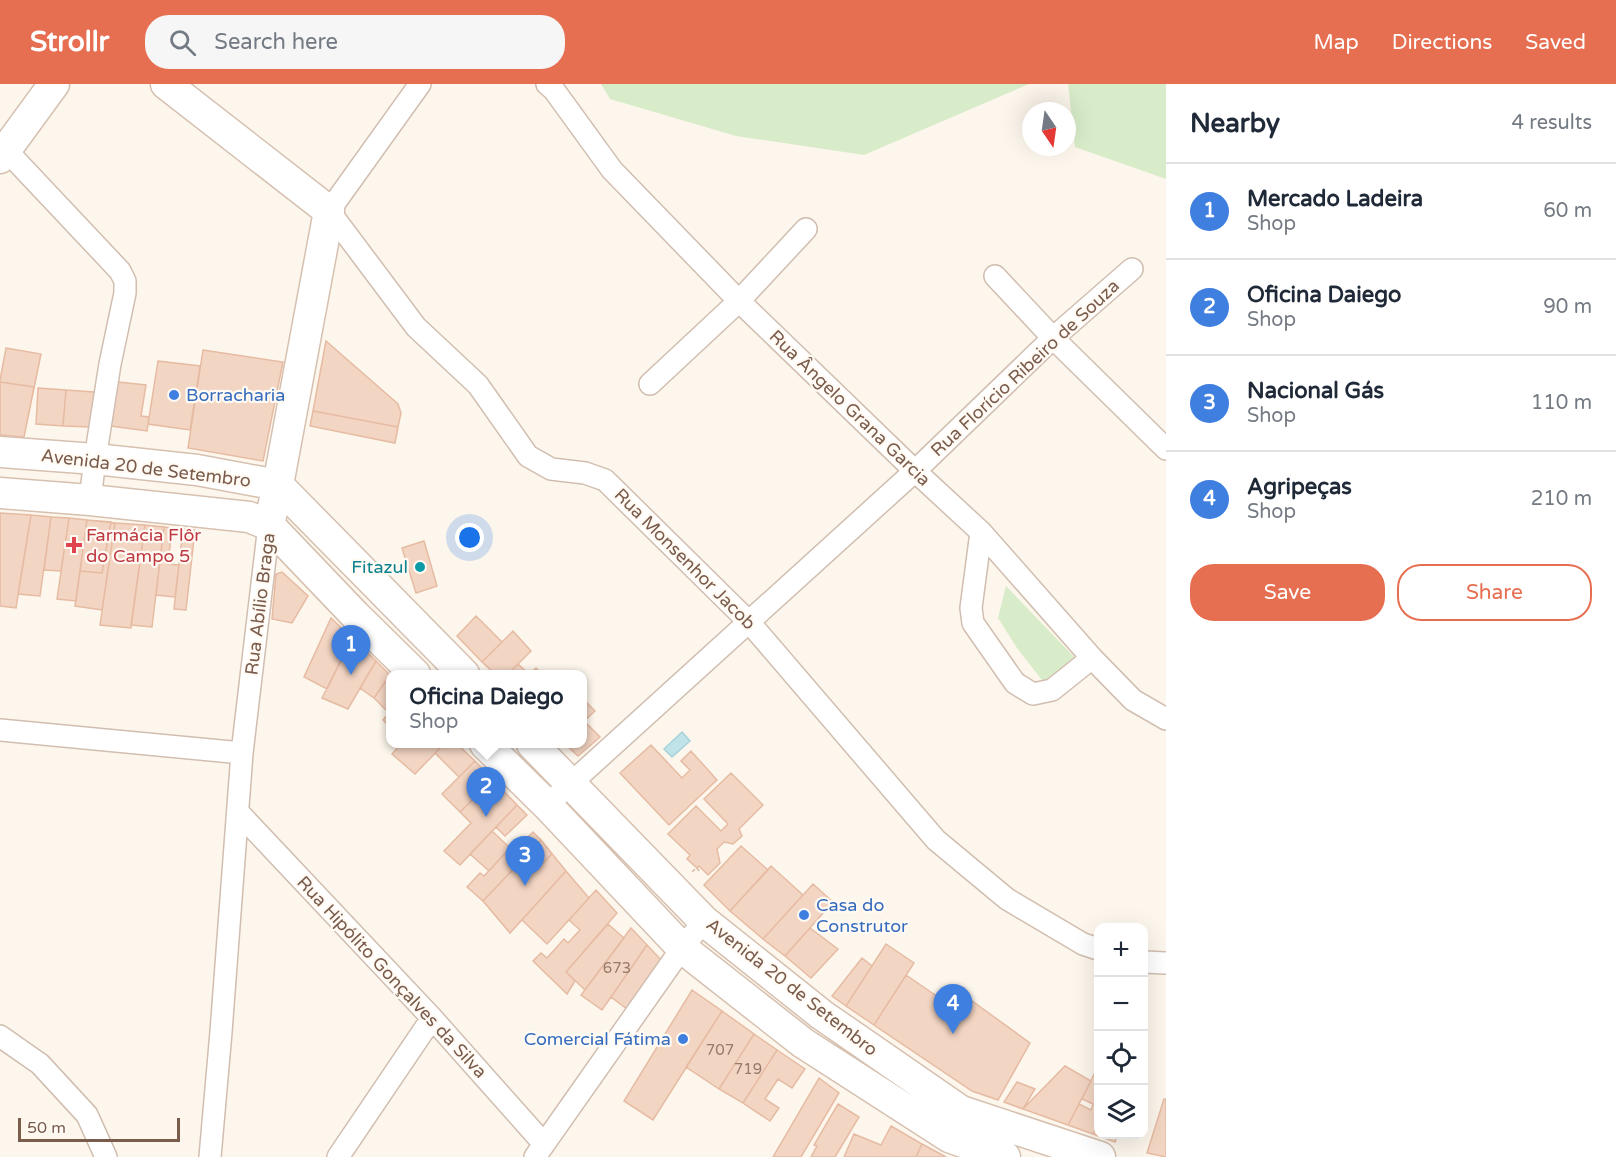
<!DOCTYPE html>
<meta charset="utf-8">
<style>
:root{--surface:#fff;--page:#f6f6f7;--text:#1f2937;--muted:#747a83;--line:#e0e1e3;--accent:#e76f51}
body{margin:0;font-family:"Varela Round",sans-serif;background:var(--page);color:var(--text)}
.controls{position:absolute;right:18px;bottom:18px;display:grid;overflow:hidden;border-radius:12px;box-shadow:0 6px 24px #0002}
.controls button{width:54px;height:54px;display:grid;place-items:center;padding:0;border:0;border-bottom:2px solid var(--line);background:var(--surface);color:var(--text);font:30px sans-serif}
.compass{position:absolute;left:1022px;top:18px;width:54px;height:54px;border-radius:50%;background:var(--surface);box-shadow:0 6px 24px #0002;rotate:167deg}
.scale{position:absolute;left:18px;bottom:15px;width:162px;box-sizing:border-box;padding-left:6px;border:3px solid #7a5c4d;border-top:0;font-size:16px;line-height:21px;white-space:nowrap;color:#7a5c4d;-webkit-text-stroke:4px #fffaf3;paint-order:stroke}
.you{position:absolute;left:470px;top:454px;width:21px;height:21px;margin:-15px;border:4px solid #fff;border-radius:50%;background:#1a73e8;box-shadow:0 0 0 9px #1a73e833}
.badge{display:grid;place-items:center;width:39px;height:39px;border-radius:50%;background:var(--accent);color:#fff;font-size:20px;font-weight:700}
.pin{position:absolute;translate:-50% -50px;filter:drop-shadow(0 2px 3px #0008)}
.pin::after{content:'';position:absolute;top:32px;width:21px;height:18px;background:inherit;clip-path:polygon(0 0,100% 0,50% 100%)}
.popup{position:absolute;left:386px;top:586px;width:201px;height:78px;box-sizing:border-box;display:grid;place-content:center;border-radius:12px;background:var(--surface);filter:drop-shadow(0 2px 4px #0005);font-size:20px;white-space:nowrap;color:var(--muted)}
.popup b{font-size:22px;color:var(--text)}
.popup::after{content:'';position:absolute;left:50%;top:100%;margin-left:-12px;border:12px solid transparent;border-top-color:var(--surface)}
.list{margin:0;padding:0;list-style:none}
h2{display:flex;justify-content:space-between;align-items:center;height:78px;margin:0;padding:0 24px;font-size:26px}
h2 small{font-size:20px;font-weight:400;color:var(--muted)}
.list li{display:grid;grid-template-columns:39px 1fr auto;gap:18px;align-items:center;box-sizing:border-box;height:96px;padding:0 24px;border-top:2px solid var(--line)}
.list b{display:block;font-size:22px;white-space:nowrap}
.list p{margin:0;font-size:20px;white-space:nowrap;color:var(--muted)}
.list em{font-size:20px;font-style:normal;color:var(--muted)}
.actions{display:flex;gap:12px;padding:18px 24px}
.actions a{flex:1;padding:14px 0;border:2px solid var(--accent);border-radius:24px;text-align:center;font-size:21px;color:var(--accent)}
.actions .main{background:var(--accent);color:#fff}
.icon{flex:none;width:33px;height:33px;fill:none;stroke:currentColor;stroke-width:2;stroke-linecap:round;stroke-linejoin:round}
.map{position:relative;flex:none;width:1166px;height:1073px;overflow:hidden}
header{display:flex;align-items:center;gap:36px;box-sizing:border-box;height:84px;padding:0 30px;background:var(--accent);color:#fff}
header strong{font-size:28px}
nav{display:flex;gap:33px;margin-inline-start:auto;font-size:21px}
.search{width:420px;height:54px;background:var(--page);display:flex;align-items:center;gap:15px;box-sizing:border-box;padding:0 21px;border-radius:24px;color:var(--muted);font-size:22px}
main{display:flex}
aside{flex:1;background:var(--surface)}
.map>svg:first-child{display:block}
.green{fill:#d8ecc9}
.water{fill:#bfe3e8;stroke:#a5d3da;stroke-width:1.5}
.building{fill:#f3d5c3;stroke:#e6bba3;stroke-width:1.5}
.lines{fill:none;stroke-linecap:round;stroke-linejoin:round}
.street-casing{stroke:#d1beb0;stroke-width:24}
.secondary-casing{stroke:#d6c0b0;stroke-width:33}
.path{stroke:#d9b8a5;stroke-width:4;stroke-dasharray:1.5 4.5;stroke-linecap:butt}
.street{stroke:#fff;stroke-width:21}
.secondary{stroke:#fff;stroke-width:30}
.shop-dot{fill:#3f7fe0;stroke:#fffaf3;stroke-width:2}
.health-dot{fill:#e0444e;stroke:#fffaf3;stroke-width:2}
.culture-dot{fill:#0f9aa8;stroke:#fffaf3;stroke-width:2}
.labels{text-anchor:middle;stroke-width:4.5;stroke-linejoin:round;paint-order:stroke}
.number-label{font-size:15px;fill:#987a6a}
.street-label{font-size:18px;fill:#7a5c4d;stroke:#fffaf3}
.shop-label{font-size:18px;fill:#366cbe;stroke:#fffaf3;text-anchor:start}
.health-label{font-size:18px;fill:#be3a42;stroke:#fffaf3;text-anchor:start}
.culture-label{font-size:18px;fill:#0d838f;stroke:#fffaf3;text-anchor:end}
</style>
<header>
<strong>Strollr</strong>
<div class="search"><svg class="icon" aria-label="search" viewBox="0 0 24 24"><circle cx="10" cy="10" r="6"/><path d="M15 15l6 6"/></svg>Search here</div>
<nav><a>Map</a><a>Directions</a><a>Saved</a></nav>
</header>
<main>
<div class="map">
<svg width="1166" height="1073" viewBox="0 0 1166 1073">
<rect width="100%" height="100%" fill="#fdf6ec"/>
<path class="green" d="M601 0H1029L864 71 736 52 610 15Z
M1068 0H1166V95L1075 63Z
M1006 502 1078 577 1045 600 1017 564 998 534Z"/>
<path class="water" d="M682 648 690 657 672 673 664 665Z"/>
<path class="building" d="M326 257 398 320 401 329 398 343 313 327Z
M6 264 41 270 24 353 0 351V296Z
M203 266 283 278 263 377 188 364Z
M158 277 200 282 190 346 148 340Z
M0 298 34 303 24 353 0 351Z
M118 298 146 301 141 332 149 333 147 347 111 342Z
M38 304 66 306 63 342 36 340Z
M66 306 94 308 90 343 63 342Z
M313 327 398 343 395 359 310 342Z
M0 429 31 431 16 524 0 522Z
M31 431 51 433 40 512 18 510Z
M51 433 69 434 61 487 44 486Z
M69 434 87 436 76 517 57 515Z
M87 436 115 439 102 526 75 522Z
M87 436 111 438 102 489 80 487Z
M115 439 145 441 131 544 100 541Z
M145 441 164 443 152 543 131 541Z
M164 443 172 444 168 480 179 481 175 513 156 511Z
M183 445 195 446 186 526 174 525Z
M424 457 437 502 416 509 402 464Z
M282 488 308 512 292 539 272 535 276 490Z
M476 532 502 558 482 578 457 552Z
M331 534 352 554 327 605 304 593Z
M513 547 531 567 508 590H495L482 578Z
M352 554 376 577 348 625 322 614Z
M376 577 390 591 374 614 360 604Z
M518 580 529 590 536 584 542 590H508Z
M390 591V643L383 636 389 629 374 614Z
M582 614 595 627 582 639Z
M584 637 600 653 578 672 565 660H582V639Z
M401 660H444L415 690 392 670Z
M444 660H457L475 677 459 693 435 669Z
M651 661 682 694 690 686 681 677 691 667 717 696 669 741 620 689Z
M475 677 493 696 460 728 442 710Z
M731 689 763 721 739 745 742 752 733 760 724 758 717 765 720 779 708 791 699 782 697 784 687 775 690 771 668 750 696 722 721 747 728 740 704 715Z
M493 696 517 721 460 781 444 767 471 739 460 728Z
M517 721 527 731 505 752 496 743Z
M492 747 510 764 489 787 470 770Z
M533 748 541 756 525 773 516 765Z
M541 756 566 787 510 849 483 817Z
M541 756 552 770 533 789 521 776Z
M513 761 525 773 483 817 467 803 480 789 484 792Z
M741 762 768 786 730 827 704 801Z
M771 782 803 811 763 855 730 827Z
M566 787 589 814 547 860 522 836Z
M813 800 833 818 785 872 763 855Z
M596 806 617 829 566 888 575 897 567 910 533 877 541 869 547 874 564 855 568 859 580 846 569 836Z
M608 840 624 854 585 906 566 888Z
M631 844 647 861 602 926 581 911Z
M810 844 838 865 811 894 785 872Z
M886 860 914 879 874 941 846 922Z
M647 861 665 880 631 928 611 913Z
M862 874 872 882 846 922 832 912Z
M906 891 960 928 968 914 1030 959 998 1016 972 1007 874 941Z
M692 906 722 927 653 1036 624 1017Z
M722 927 754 950 719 1005 686 983Z
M754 950 777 966 743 1019 719 1005Z
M777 966 805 985 792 1004 778 995 765 1015 779 1024 770 1037 743 1019Z
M1065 982 1091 997 1068 1041 1023 1025Z
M1098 982V1039L1093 1050 1068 1041 1079 1020 1091 1026 1093 1020 1082 1015Z
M819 994 839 1009 801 1073H773Z
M1017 998 1035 1005 1023 1025 1004 1018Z
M1164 1015H1166V1073L1147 1069Z
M838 1020 859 1033 835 1073H811L817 1062 814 1061Z
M1098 1039V1050H1118L1115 1058 1093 1050Z
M891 1042 922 1060 916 1073H844L854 1050 881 1061Z
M922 1060 946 1073H916Z"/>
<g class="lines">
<defs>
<path id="street" d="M420 0 329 127 416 243 478 301 528 372 551 385 585 389 605 396 749 538 936 756 1007 815 1083 860 1098 865
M547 0 554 6 612 86 739 217 915 387 981 448 1092 574 1133 616 1166 635
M6 66 120 187 125 197V209L110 280 95 375 90 416
M995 192 1053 254 1166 365
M650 300 739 217 806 145
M981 448 971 524 973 539 1015 599 1033 610 1052 606 1092 574
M0 646 242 669
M547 721 915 387 1053 254 1132 185
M238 728 432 934 544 1060
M1144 878 1166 879
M0 952 40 980 87 1031 106 1073
M210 1073 221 948 242 669 269 441
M338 1073 432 934
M535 1073 682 864 704 837"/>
<path id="secondary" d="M166 0 329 127 278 401 269 441
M0 74 54 0
M0 368 95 375 197 386 278 401 464 590
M0 409 90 416 249 433 269 441 355 531 415 590
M485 660 547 721 682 864 803 959 949 1053 1005 1073
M532 660 704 837 822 931 961 1027 1100 1073"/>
</defs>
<use href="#street" class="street-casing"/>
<use href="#secondary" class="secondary-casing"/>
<path class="path" d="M693 786 695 788 701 783"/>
<use href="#street" class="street"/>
<use href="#secondary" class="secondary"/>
</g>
<g class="shop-dot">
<circle cx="174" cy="311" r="6"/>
<circle cx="804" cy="831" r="6"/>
<circle cx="683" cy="955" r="6"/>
</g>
<path class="health-dot" d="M71 452h6v6h6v6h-6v6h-6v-6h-6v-6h6z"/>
<circle class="culture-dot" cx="420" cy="483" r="6"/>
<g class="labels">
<g class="number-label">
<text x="617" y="889">673</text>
<text x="720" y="971">707</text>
<text x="748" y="990">719</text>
</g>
<g class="street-label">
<text transform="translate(1025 284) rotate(-43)" y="6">Rua Florício Ribeiro de Souza</text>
<text transform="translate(850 324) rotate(44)" y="6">Rua Ângelo Grana Garcia</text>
<text transform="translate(146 384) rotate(7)" y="6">Avenida 20 de Setembro</text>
<text transform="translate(685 475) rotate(45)" y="6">Rua Monsenhor Jacob</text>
<text transform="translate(260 520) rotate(-83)" y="6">Rua Abílio Braga</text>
<text transform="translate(392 893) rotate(47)" y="6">Rua Hipólito Gonçalves da Silva</text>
<text transform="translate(792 903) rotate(38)" y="6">Avenida 20 de Setembro</text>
</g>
<g class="shop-label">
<text x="186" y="317">Borracharia</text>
<text x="816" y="827">Casa do<tspan x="816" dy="21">Construtor</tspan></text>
<text x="671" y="961" text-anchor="end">Comercial Fátima</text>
</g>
<g class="health-label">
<text x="86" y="457">Farmácia Flôr<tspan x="86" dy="21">do Campo 5</tspan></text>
</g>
<g class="culture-label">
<text x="408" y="489">Fitazul</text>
</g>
</g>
</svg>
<div class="controls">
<button>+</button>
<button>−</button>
<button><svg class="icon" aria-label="locate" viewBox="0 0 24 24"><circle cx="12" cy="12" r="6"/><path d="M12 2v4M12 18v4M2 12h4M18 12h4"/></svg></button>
<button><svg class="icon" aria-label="layers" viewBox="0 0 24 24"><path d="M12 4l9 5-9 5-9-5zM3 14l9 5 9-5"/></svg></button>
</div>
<svg class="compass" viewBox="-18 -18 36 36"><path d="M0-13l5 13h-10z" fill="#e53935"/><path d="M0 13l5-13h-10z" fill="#747a83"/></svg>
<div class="scale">50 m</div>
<div class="you"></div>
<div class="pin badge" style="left:351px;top:591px;background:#3f7fe0">1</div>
<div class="pin badge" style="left:486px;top:733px;background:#3f7fe0">2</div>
<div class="popup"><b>Oficina Daiego</b>Shop</div>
<div class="pin badge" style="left:525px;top:802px;background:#3f7fe0">3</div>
<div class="pin badge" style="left:953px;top:950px;background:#3f7fe0">4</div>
</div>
<aside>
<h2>Nearby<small>4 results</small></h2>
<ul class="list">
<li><span class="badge" style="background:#3f7fe0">1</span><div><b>Mercado Ladeira</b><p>Shop</p></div><em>60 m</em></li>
<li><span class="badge" style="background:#3f7fe0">2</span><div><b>Oficina Daiego</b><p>Shop</p></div><em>90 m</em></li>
<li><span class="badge" style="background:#3f7fe0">3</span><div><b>Nacional Gás</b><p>Shop</p></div><em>110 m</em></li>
<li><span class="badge" style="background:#3f7fe0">4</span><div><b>Agripeças</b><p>Shop</p></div><em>210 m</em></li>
</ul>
<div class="actions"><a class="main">Save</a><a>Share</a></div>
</aside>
</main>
